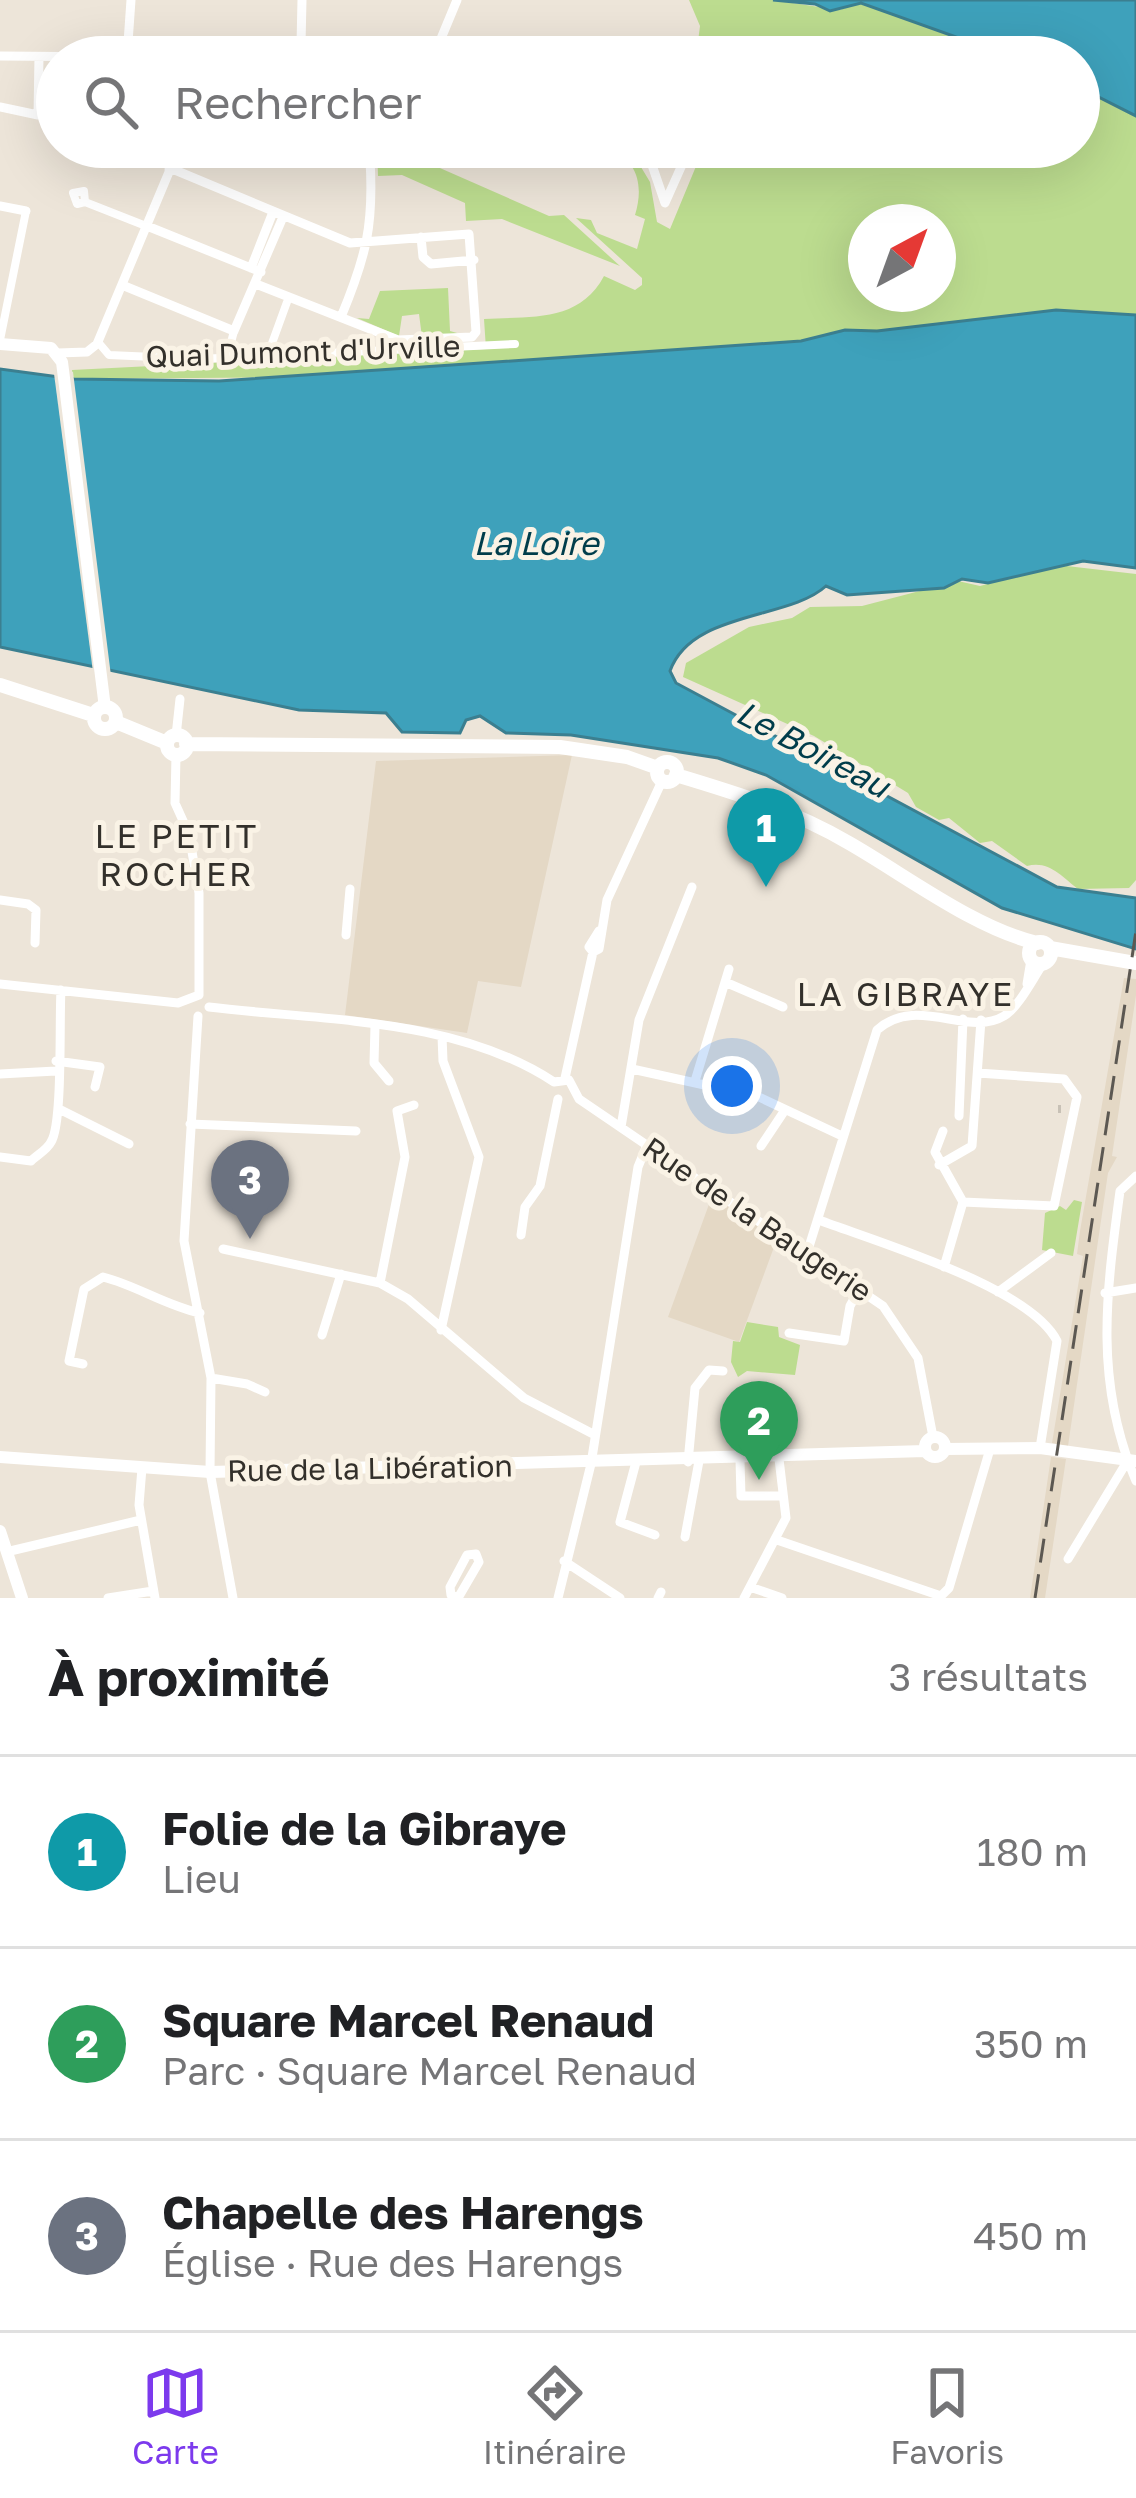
<!DOCTYPE html>
<html lang="fr">
<meta charset="utf-8">
<style>
:root{--surface:#fff;--page:#f6f6f6;--text:#202124;--muted:#757577;--line:#e0e0e0;--accent:#7c3aed}
body{margin:0;font-family:"Golos Text",sans-serif;background:var(--page);color:var(--text)}
.compass{position:absolute;left:848px;top:204px;width:108px;height:108px;border-radius:50%;background:var(--surface);box-shadow:0 12px 48px #0002;rotate:41deg}
.you{position:absolute;left:732px;top:1086px;width:42px;height:42px;margin:-30px;border:9px solid #fff;border-radius:50%;background:#1a73e8;box-shadow:0 0 0 18px #1a73e833}
.badge{display:grid;place-items:center;width:78px;height:78px;border-radius:50%;background:var(--accent);color:#fff;font-size:39px;font-weight:700}
.pin{position:absolute;translate:-50% -99px;filter:drop-shadow(0 3px 6px #0008)}
.pin::after{content:'';position:absolute;top:63px;width:42px;height:36px;background:inherit;clip-path:polygon(0 0,100% 0,50% 100%)}
.list{margin:0;padding:0;list-style:none}
h2{display:flex;justify-content:space-between;align-items:center;height:156px;margin:0;padding:0 48px;font-size:51px}
h2 small{font-size:39px;font-weight:400;color:var(--muted)}
.list li{display:grid;grid-template-columns:78px 1fr auto;gap:36px;align-items:center;box-sizing:border-box;height:192px;padding:0 48px;border-top:3px solid var(--line)}
.list b{display:block;font-size:45px;white-space:nowrap}
.list p{margin:0;font-size:39px;white-space:nowrap;color:var(--muted)}
.list em{font-size:39px;font-style:normal;color:var(--muted)}
.icon{flex:none;width:66px;height:66px;fill:none;stroke:currentColor;stroke-width:2;stroke-linecap:round;stroke-linejoin:round}
.map{position:relative;flex:none;width:1136px;height:1598px;overflow:hidden}
.search{position:absolute;background:var(--surface);box-shadow:0 12px 48px #0002;left:36px;right:36px;top:36px;height:132px;display:flex;align-items:center;gap:30px;box-sizing:border-box;padding:0 42px;border-radius:66px;color:var(--muted);font-size:45px}
.sheet{height:732px;background:var(--surface)}
nav{display:flex;justify-content:space-around;align-items:center;box-sizing:border-box;height:168px;border-top:3px solid var(--line);background:var(--surface);font-size:33px;color:var(--muted)}
nav a{display:grid;justify-items:center;gap:6px}
nav .on{color:var(--accent)}
.map>svg:first-child{display:block}
.built{fill:#e4d8c5}
.green{fill:#bcdc8f;fill-rule:evenodd}
.water{fill:#3ea1bb;stroke:#3b7f90;stroke-width:3}
.pier{fill:#ede5d9}
.lines{fill:none;stroke-linecap:round;stroke-linejoin:round}
.pedestrian-tunnel{stroke:#c8c1b6;stroke-width:8;stroke-dasharray:8 4;stroke-linecap:butt}
.pedestrian{stroke:#fff;stroke-width:8}
.minor{stroke:#fff;stroke-width:9}
.tertiary{stroke:#fff;stroke-width:12}
.secondary{stroke:#fff;stroke-width:14}
.rail{stroke:#5c5852;stroke-width:3;stroke-dasharray:24 12;stroke-linecap:butt}
.labels{text-anchor:middle;stroke-width:10;stroke-linejoin:round;paint-order:stroke}
.street-label{font-size:30px;fill:#33302b;stroke:#faf3e6}
.water-label{font-size:33px;font-style:italic;fill:#003d4b;stroke:#faf3e6}
.neighbourhood-label{font-size:33px;letter-spacing:3px;fill:#33302b;stroke:#faf3e6}
</style>
<div class="map">
<svg width="1136" height="1598" viewBox="0 0 1136 1598">
<rect width="100%" height="100%" fill="#ede5d9"/>
<path class="built" d="M572 755 521 987 478 981 467 1033 345 1015 376 761Z
M1124 978 1136 979V995L1112 1156 1117 1157 1108 1173 1068 1446 1052 1443 1083 1256 1077 1254 1080 1231Z
M712 1196 777 1239 739 1342 668 1317Z
M1051 1457 1066 1459 1045 1598H1030Z"/>
<path class="green" d="M689 0H773L839 10 861 3 1012 57H696L700 26Z
M1079 87 1136 90V328L988 318 877 331 845 330 801 341 320 377 73 379 72 370 486 349 484 319C531 316 579 323 604 276L635 290 642 285V278L576 218 591 220 597 233 637 249 645 219 635 215C644 186 638 160 608 147H629L650 182 657 222 670 229 704 147H1079ZM866 222H938V294H866Z
M377 147H392L549 216 564 215 620 266 502 219 466 221 465 203 402 175 378 176Z
M448 288 450 331 464 335 422 337 419 314 402 316 399 336 357 318 369 319 380 291Z
M1058 565 1136 574V880L1129 888 1078 889C1062 877 1049 860 1027 866L992 841 980 843 949 818 939 820 916 807 908 793 814 736 683 677 686 663 749 627 792 618 810 607 862 606 958 581 980 586Z
M1074 1200 1082 1202 1073 1256 1042 1250 1045 1213 1060 1206 1066 1210Z
M747 1322 778 1327 779 1337 800 1345 795 1375 747 1371 738 1377 731 1362 733 1341 740 1342Z"/>
<path class="water" d="M773 0H1136V116L1079 87V57H1012L861 3 830 11 815 4Z
M1056 310 1136 315V568L1083 561 988 583 962 579 944 588 847 595 826 586C789 620 691 611 670 671L676 683 1057 887 1136 898V949L1002 908 766 775 718 758 571 735 506 733 480 716 466 720 460 733 402 732 386 713 299 710 0 647V369L74 379 219 381 801 341 845 330 877 331Z"/>
<path class="pier" d="M53 366 73 372 111 676 93 672Z"/>
<g class="lines">
<path class="pedestrian-tunnel" d="M1058 1109H1061"/>
<path class="pedestrian" d="M85 202 84 191 73 193 77 204 85 202 146 226
M0 340 26 211
M98 342 109 355 199 359 515 344
M267 357 287 302
M227 358 234 331"/>
<path class="minor" d="M440 41 457 0
M301 44 302 0
M446 47 483 57
M0 56 129 57
M127 57 152 43 440 41
M127 57 131 0
M0 107 38 115 39 57
M638 147 652 165 665 203 690 147
M170 168 350 243 469 234 476 332 472 337 398 340 256 284
M0 206 26 211
M147 226 261 272
M421 237 423 257 431 264 474 260
M251 268 273 212
M122 285 234 331 283 217
M341 317C366 257 374 225 370 160L349 147
M58 353 87 352 97 344 169 172 170 147
M176 736 180 699
M176 755 175 803 189 834 199 893V995
M0 900 28 904 36 910 35 943
M346 935 350 889
M593 952 599 949 607 900 662 781
M725 982 783 1007
M0 984 178 1003 199 995
M1027 984 1031 960
M209 1007C323 1021 455 1017 554 1082
M198 1016 184 1241 211 1378 210 1472 233 1598
M375 1026 374 1063 389 1081
M56 1061 100 1067 95 1087
M632 1069 759 1097 842 1136
M0 1074 56 1071
M565 1078 593 952 589 947 599 931
M695 1081 729 969
M554 1082 569 1080 579 1099 883 1306 918 1358 933 1437
M61 1110 129 1144
M959 1116 963 1019
M190 1124 356 1131
M621 1127 639 1020 692 887
M943 1131 935 1152 963 1202
M761 1146 785 1110
M0 1157 31 1161C37 1155 47 1150 51 1142 63 1123 59 1021 61 990
M939 1165 972 1146 981 1020
M1136 1176 1120 1191C1106 1294 1094 1383 1136 1481
M963 1202 1054 1206 1077 1097 1064 1079 978 1073
M819 1220C877 1242 1030 1287 1057 1341L1040 1448
M521 1235 525 1207 540 1186 558 1099
M223 1249 380 1283 408 1299 524 1398 595 1435
M807 1253 877 1030C917 994 968 1038 1004 1016 1019 1007 1033 978 1043 964
M944 1267 963 1202
M380 1283 405 1157 397 1111 414 1105
M998 1292 1051 1253
M1105 1293 1136 1288
M441 1330 479 1157 443 1061 442 1036
M789 1333 844 1341 850 1306 860 1288
M322 1335 341 1274
M83 1364 69 1361 84 1289 103 1277C138 1286 164 1305 200 1313
M211 1378 247 1384 265 1392
M740 1460 741 1496H780
M636 1462 620 1522 655 1535
M688 1462 695 1388 709 1370 723 1371
M142 1468 139 1505 155 1598
M685 1537 699 1461
M777 1540 941 1596 949 1588 990 1449
M6 1552 141 1520
M1068 1559 1128 1460
M564 1561 620 1598
M750 1587 782 1598
M108 1598 153 1591
M458 1598 479 1562 476 1554 467 1555 450 1587 451 1595 458 1597
M558 1598 591 1464 638 1167 647 1145
M658 1598 661 1592
M744 1598 786 1518 779 1459"/>
<path class="tertiary" d="M0 344 51 348 62 362 105 708
M925 1447a10 10 0 1 1 20 0a10 10 0 1 1-20 0Z
M945 1449 1040 1448 1136 1461
M0 1457 210 1472 925 1451
M0 1531 22 1598"/>
<path class="secondary" d="M0 685 93 715
M94 718a11 11 0 1 1 22 0a11 11 0 1 1-22 0Z
M116 722 167 743
M167 745a10 10 0 1 1 20 0a10 10 0 1 1-20 0Z
M186 744 560 747 627 757 658 768
M657 772a10 10 0 1 1 20 0a10 10 0 1 1-20 0Z
M676 775C736 793 795 811 849 843 905 875 974 928 1037 943
M1029 953a11 11 0 1 1 22 0a11 11 0 1 1-22 0Z
M1050 948 1136 963"/>
<path class="rail" d="M1035 1598 1136 931"/>
</g>
<g class="labels">
<g class="street-label">
<text transform="translate(303 352) rotate(-2)" y="10">Quai Dumont d'Urville</text>
<text transform="translate(757 1220) rotate(34)" y="10">Rue de la Baugerie</text>
<text transform="translate(370 1469) rotate(-1)" y="10">Rue de la Libération</text>
</g>
<g class="water-label">
<text x="536" y="555">La Loire</text>
<text transform="translate(813 749) rotate(28)" y="12">Le Boireau</text>
</g>
<g class="neighbourhood-label">
<text x="177" y="848">LE PETIT<tspan x="177" dy="38">ROCHER</tspan></text>
<text x="906" y="1006">LA GIBRAYE</text>
</g>
</g>
</svg>
<svg class="compass" viewBox="-18 -18 36 36"><path d="M0-13l5 13h-10z" fill="#e53935"/><path d="M0 13l5-13h-10z" fill="#757577"/></svg>
<div class="you"></div>
<div class="pin badge" style="left:766px;top:887px;background:#0f9aa8">1</div>
<div class="pin badge" style="left:759px;top:1480px;background:#2e9e5b">2</div>
<div class="pin badge" style="left:250px;top:1239px;background:#6b7280">3</div>
<div class="search"><svg class="icon" aria-label="search" viewBox="0 0 24 24"><circle cx="10" cy="10" r="6"/><path d="M15 15l6 6"/></svg>Rechercher</div>
</div>
<section class="sheet">
<h2>À proximité<small>3 résultats</small></h2>
<ul class="list">
<li><span class="badge" style="background:#0f9aa8">1</span><div><b>Folie de la Gibraye</b><p>Lieu</p></div><em>180 m</em></li>
<li><span class="badge" style="background:#2e9e5b">2</span><div><b>Square Marcel Renaud</b><p>Parc · Square Marcel Renaud</p></div><em>350 m</em></li>
<li><span class="badge" style="background:#6b7280">3</span><div><b>Chapelle des Harengs</b><p>Église · Rue des Harengs</p></div><em>450 m</em></li>
</ul>
</section>
<nav>
<a class="on"><svg class="icon" aria-label="map" viewBox="0 0 24 24"><path d="M3 6l6-2 6 2 6-2v14l-6 2-6-2-6 2zM9 4v14M15 6v14"/></svg>Carte</a>
<a><svg class="icon" aria-label="directions" viewBox="0 0 24 24"><path d="M12 3l9 9-9 9-9-9zM9 14v-3h6M13 9l2 2-2 2"/></svg>Itinéraire</a>
<a><svg class="icon" aria-label="saved" viewBox="0 0 24 24"><path d="M7 4h10v16l-5-4-5 4z"/></svg>Favoris</a>
</nav>
